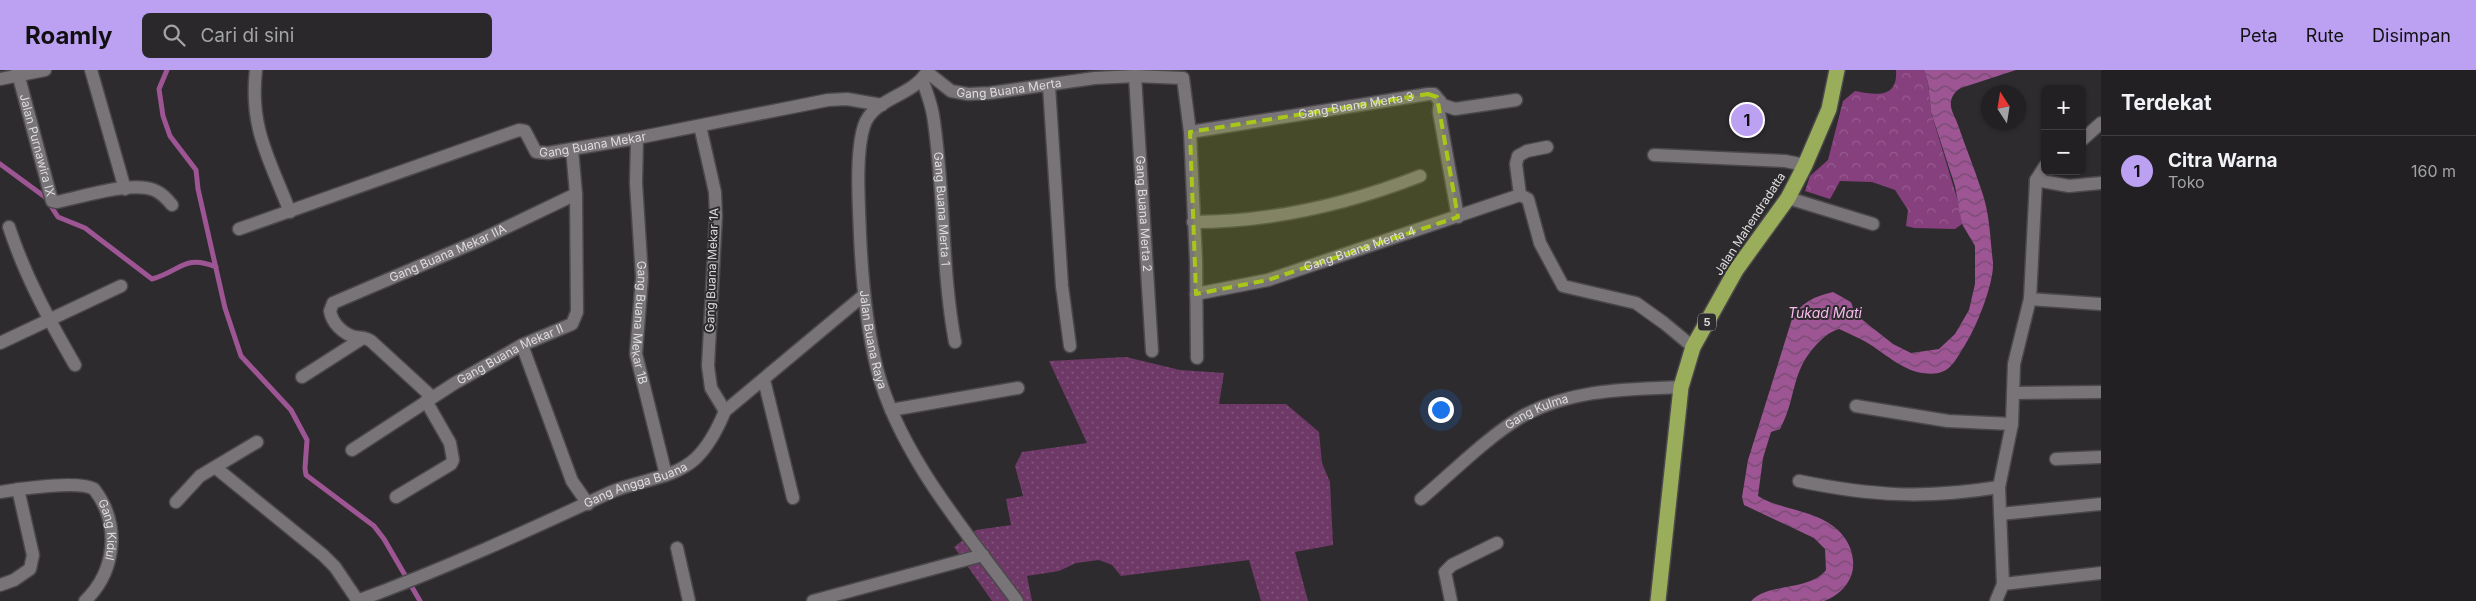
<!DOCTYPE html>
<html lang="id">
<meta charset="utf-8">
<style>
:root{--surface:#222022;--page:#2a282a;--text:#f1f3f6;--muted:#a2a3a5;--line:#3f3e40;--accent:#bca0f2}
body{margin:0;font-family:Inter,sans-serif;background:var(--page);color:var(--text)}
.controls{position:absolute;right:15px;top:15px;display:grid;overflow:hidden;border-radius:8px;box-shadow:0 1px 4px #0004}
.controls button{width:45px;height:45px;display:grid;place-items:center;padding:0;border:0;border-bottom:1px solid var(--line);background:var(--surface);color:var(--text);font:25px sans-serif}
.compass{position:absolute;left:1981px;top:15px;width:45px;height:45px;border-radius:50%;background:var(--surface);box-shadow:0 1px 4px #0004;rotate:348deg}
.you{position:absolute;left:1440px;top:339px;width:18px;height:18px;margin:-12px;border:4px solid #fff;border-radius:50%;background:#1a73e8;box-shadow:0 0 0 8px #1a73e833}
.badge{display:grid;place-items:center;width:32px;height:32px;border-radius:50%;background:var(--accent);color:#111;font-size:16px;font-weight:700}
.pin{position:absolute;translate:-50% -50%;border:2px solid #fff;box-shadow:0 1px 5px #0006}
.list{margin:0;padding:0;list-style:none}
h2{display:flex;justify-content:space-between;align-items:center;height:65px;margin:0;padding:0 20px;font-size:21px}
h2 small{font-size:16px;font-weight:400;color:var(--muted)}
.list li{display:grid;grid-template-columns:32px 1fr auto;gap:15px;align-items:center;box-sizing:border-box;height:70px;padding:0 20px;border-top:1px solid var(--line)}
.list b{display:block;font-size:19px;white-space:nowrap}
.list p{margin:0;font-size:16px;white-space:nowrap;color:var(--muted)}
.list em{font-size:16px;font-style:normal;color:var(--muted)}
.icon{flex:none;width:28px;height:28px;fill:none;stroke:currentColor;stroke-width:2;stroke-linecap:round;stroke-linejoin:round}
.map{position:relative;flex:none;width:2101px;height:531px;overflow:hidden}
header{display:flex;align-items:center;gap:30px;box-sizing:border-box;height:70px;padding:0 25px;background:var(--accent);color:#111}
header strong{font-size:24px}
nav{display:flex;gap:28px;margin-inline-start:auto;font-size:18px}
.search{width:350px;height:45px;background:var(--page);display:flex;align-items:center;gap:12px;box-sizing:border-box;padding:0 18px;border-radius:8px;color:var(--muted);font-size:19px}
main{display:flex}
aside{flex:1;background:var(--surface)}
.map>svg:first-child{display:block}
.grass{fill:url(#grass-dots)}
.forest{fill:url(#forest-crowns)}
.water{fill:url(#water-waves)}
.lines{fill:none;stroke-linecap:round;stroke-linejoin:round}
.stream{stroke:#9d5594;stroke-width:5}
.minor-casing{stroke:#4a484a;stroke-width:15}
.highway-casing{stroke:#4a484a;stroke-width:18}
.minor{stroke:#787477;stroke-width:12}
.highway{stroke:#99ad5a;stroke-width:15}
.marked{fill:#a9c719;fill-opacity:0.2;stroke:#a9c719;stroke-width:4;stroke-dasharray:10 6;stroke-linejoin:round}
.labels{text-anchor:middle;stroke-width:4;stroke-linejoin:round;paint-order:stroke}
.shield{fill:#2e2b2e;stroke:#aaa8a9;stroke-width:1}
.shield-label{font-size:11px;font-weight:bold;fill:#dfddde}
.street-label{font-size:12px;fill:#dfddde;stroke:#2e2b2e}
.water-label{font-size:14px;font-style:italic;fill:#f8bdef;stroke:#2e2b2e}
</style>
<header>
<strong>Roamly</strong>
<div class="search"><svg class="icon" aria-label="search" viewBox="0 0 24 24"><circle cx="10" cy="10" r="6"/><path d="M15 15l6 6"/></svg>Cari di sini</div>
<nav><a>Peta</a><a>Rute</a><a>Disimpan</a></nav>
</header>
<main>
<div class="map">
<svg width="2101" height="531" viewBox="0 0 2101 531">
<defs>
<pattern id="grass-dots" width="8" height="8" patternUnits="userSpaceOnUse" patternTransform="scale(1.25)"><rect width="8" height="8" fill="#6e3967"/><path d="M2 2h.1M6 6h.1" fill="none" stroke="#82557c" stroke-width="1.8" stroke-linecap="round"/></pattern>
<pattern id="forest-crowns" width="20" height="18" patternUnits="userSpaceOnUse" patternTransform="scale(1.25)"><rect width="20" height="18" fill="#86407e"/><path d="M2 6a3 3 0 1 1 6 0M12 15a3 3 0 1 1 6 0" fill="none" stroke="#975b90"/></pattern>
<pattern id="water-waves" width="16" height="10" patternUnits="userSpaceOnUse" patternTransform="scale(1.25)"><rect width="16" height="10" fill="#9d5594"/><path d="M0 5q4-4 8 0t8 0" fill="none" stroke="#744c70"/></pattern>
</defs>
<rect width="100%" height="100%" fill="#2e2b2e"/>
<path class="grass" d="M1126 287 1180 300 1224 303 1219 334H1286L1319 362 1322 393 1330 412 1333 475 1295 482 1308 531H1261L1249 490 1121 506 1112 495 1099 490 1076 493 1059 501 1027 506 1032 531H992L954 477 976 460 1011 455 1006 429 1023 426 1015 396 1022 382 1087 373 1049 291Z"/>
<path class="forest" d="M1896 0H1924L1928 12 1931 42 1960 138 1962 154 1955 159 1914 158 1906 156 1908 140 1895 120 1872 112 1840 111 1830 129 1805 121 1810 106 1828 90 1843 31 1855 21C1876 25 1898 29 1896 0Z"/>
<path class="water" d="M1924 0H2016L1961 18C1954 22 1950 28 1951 37 1952 43 1956 49 1958 55 1965 76 1974 97 1981 119 1990 143 1990 168 1993 193 1994 214 1976 258 1965 275 1953 294 1949 307 1922 303 1902 300 1883 282 1866 272 1857 267 1848 263 1839 259 1829 262 1824 267 1817 274 1790 302 1797 328 1780 359L1771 362 1763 388 1758 426C1781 440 1810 439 1833 456 1844 464 1852 476 1853 491 1855 509 1841 525 1824 531 1811 531 1767 531 1751 531 1768 512 1808 522 1826 500L1825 479 1814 468 1744 435 1742 427 1748 390 1792 249C1800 233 1815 226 1833 222L1851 232 1855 244 1893 274 1911 283 1939 279 1955 264 1969 240 1975 214V176L1962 154 1955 116 1931 42 1928 12Z"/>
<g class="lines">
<path class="stream" d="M167 0 159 19 163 46 170 66 196 100 198 119 225 238 241 286 291 340 307 370 305 398 306 405 374 456 384 469 420 531
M0 94 45 127 58 147 85 158 152 209C181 201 184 184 216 197"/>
<defs>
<g id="minor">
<path id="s1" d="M17 0 52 131 57 132C82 127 130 111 154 120 162 123 167 129 172 135"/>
<path d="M91 0 125 119"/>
<path d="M256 0C249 58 270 90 290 142"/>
<path id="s2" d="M928 0C914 27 873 27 864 56 855 84 859 135 860 165 862 210 866 255 877 299 899 384 966 462 1017 531"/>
<path id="s3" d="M927 2 951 21 968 24 990 23 1095 8 1135 6 1183 8 1190 62 1196 191 1197 288"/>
<path id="s4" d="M1135 6 1152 281"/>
<path d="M0 9 45 0"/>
<path id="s5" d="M922 9C926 20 931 33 933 45 945 120 941 197 955 272"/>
<path d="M1049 16 1062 216 1070 276"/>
<path d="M1440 31 1439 42 1458 147"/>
<path d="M700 56 715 122 716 146 708 296 711 318 725 341"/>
<path id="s6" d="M1190 62 1428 24H1434L1443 35 1455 39 1516 30"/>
<path id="s7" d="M637 68 636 113 642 207 636 284 666 405"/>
<path d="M2082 70 2101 53"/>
<path d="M1654 85 1785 91 1805 95"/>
<path d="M2036 110 2069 116 2101 113"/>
<path d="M1520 125 1528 129 1540 173 1563 216 1636 233 1664 253 1693 277"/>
<path d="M1788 128 1873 154"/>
<path d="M1193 152C1270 152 1348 134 1420 106"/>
<path d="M9 157C25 206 49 250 75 295"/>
<path id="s8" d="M239 159 519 60 525 61 536 82 548 83 637 68 828 30 847 29 882 35"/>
<path id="s9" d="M1196 224 1268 210 1520 125 1516 94 1518 86 1527 81 1547 77"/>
<path d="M2030 229 2101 234"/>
<path d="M0 273 121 216"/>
<path d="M522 275 572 411 588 434"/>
<path d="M302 307 363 268"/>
<path d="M764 310 793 428"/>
<path d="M2013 323 2101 322"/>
<path id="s10" d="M432 327 371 271C365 267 361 268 355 267 343 264 332 253 330 241L333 233 478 171 576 124"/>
<path d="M1856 336 1948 351 2012 354"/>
<path d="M891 340 1018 318"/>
<path id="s11" d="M352 380 455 313 522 275 572 254 577 242 576 124 572 79"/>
<path d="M2056 389 2101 387"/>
<path d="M216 398 323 485 335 497 358 531"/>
<path d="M1799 411C1872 426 1925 429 1999 417"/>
<path id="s12" d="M0 422C19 419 79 410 94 419 121 454 116 501 85 531"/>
<path d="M396 427 451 394 453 390 450 373 426 331"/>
<path id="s13" d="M1421 429C1453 402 1485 369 1521 347 1570 319 1627 319 1681 317"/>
<path d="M176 432 200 406 257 372"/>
<path d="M2000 444 2101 434"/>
<path d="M677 478 689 531"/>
<path d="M2003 514 2101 503"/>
<path d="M0 515 14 510 30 499 33 485 18 419"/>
<path id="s14" d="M357 531C444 499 527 461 611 422 638 410 673 409 695 389 709 376 718 358 725 341L864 225"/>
<path d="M813 531 983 485"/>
<path d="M1451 531 1445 502 1452 495 1497 473"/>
<path d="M1996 531 2003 514 1999 417 2012 354 2014 294 2030 229 2036 110 2045 96"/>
</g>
<path id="highway" d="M1658 531 1681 317 1693 277 1736 200 1788 128 1805 95 1829 39 1837 0"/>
</defs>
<use href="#minor" class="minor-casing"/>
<use href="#highway" class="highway-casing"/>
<use href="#minor" class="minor"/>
<use href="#highway" class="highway"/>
</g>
<path class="marked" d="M1428 24 1437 27 1458 147 1268 210 1196 224 1190 62Z"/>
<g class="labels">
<rect class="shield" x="1698" y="243.5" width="18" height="17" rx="4"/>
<g class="shield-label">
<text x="1707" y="256">5</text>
</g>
<g class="street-label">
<text dy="4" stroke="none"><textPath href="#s3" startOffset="89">Gang Buana Merta</textPath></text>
<text dy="4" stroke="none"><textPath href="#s6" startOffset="168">Gang Buana Merta 3</textPath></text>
<text dy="4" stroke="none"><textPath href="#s8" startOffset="384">Gang Buana Mekar</textPath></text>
<text dy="4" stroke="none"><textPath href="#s1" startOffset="78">Jalan Purnawira IX</textPath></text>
<text dy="4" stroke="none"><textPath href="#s5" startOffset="132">Gang Buana Merta 1</textPath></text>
<text dy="4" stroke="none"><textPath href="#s4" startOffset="138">Gang Buana Merta 2</textPath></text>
<text transform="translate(1750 154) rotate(-57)" y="4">Jalan Mahendradatta</text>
<text dy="4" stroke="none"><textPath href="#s9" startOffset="170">Gang Buana Merta 4</textPath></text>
<text dy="4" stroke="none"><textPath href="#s10" startOffset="271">Gang Buana Mekar IIA</textPath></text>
<text transform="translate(712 200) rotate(-88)" y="4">Gang Buana Mekar 1A</text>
<text dy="4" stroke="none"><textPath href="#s7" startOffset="185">Gang Buana Mekar 1B</textPath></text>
<text dy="4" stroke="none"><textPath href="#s2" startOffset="302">Jalan Buana Raya</textPath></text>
<text dy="4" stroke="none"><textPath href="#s11" startOffset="185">Gang Buana Mekar II</textPath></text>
<text dy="4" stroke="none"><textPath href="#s13" startOffset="146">Gang Kulma</textPath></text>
<text dy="4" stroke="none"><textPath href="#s14" startOffset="302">Gang Angga Buana</textPath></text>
<text dy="4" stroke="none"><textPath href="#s12" startOffset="139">Gang Kidul</textPath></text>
</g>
<g class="water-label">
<text x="1825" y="248">Tukad Mati</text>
</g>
</g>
</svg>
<div class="controls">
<button>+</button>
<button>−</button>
</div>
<svg class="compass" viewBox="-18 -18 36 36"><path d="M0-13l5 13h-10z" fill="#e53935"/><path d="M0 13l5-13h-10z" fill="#a2a3a5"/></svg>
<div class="you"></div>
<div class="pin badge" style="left:1747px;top:50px">1</div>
</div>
<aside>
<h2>Terdekat<small></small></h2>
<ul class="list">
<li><span class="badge">1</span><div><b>Citra Warna</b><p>Toko</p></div><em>160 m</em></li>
</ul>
</aside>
</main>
